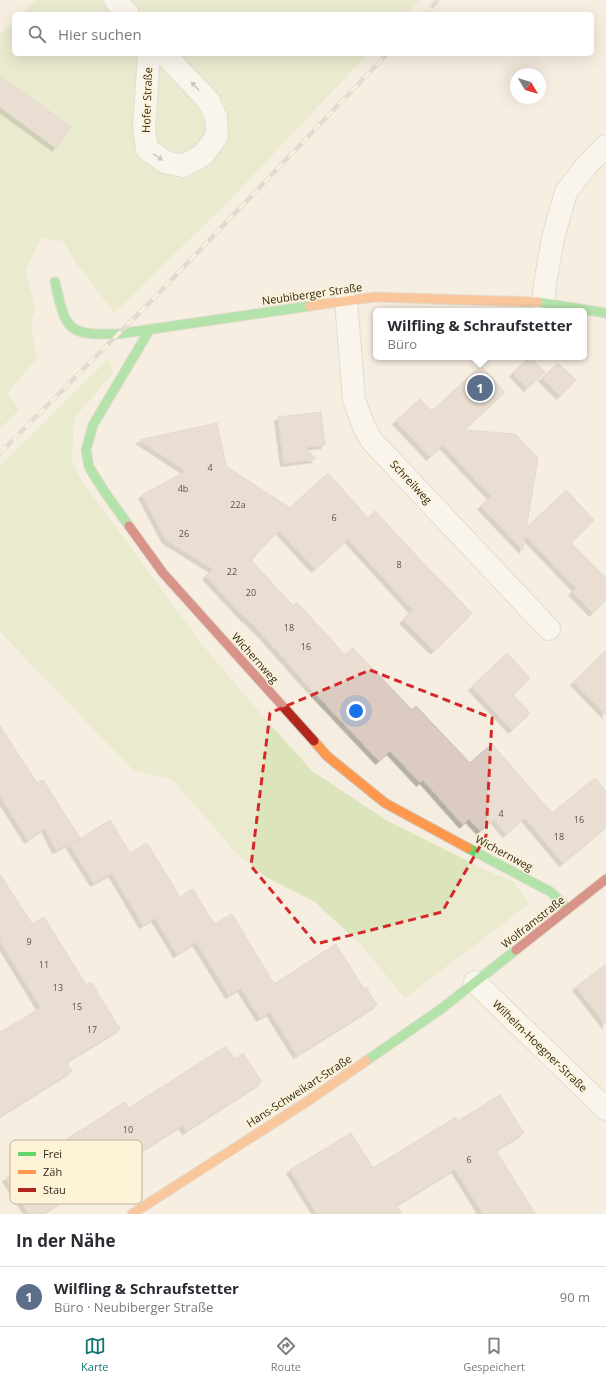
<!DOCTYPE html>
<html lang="de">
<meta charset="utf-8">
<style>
:root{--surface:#fff;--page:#f7f7f7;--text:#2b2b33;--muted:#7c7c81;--line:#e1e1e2;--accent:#0f766e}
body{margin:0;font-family:"Open Sans",sans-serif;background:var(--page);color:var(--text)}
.compass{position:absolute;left:510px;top:68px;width:36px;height:36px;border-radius:50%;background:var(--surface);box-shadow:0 4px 16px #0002;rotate:128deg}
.you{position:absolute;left:356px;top:711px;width:14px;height:14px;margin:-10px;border:3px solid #fff;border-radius:50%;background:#1a73e8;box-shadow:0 0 0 6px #1a73e833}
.badge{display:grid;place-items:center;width:26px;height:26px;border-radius:50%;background:var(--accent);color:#fff;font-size:13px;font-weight:700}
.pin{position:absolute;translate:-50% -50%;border:2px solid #fff;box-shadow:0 1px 4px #0006}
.popup{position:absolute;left:373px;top:308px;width:214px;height:52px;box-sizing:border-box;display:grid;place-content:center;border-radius:6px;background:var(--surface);filter:drop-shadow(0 1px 3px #0005);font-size:13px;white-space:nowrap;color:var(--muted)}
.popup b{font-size:15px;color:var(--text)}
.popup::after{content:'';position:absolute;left:50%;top:100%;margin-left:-8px;border:8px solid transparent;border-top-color:var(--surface)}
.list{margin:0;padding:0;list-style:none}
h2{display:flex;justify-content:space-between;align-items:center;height:52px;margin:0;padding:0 16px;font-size:17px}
h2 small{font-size:13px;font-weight:400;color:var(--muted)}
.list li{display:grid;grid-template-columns:26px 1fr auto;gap:12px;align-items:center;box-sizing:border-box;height:60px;padding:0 16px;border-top:1px solid var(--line)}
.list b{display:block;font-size:15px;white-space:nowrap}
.list p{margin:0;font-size:13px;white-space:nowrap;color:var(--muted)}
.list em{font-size:13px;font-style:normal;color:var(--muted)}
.icon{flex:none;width:22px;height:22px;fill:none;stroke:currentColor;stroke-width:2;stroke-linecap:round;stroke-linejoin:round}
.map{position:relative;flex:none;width:606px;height:1214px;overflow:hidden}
.search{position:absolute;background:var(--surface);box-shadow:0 4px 16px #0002;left:12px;right:12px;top:12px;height:44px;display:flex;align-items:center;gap:10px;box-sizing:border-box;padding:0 14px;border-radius:6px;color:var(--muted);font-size:15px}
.sheet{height:112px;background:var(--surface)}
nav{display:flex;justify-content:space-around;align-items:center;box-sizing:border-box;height:56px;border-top:1px solid var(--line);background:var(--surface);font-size:11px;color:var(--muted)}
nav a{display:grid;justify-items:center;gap:2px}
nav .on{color:var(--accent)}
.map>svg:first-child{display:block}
.green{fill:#dce4bb}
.building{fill:#dccbc0;stroke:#c8bfb6;filter:url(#shadow)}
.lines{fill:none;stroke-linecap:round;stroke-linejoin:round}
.street-casing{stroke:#ccc7bb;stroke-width:24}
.fast-casing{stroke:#ccc7bb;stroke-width:11}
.slow-casing{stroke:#ccc7bb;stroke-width:11}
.jam-casing{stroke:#ccc7bb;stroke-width:11}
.street{stroke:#fefcfa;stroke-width:22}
.fast{stroke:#63d668;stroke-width:9}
.slow{stroke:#ff974d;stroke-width:9}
.jam{stroke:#b3261e;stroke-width:9}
.rail-casing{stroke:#c8c6c1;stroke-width:4.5}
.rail{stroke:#fef2d7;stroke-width:3;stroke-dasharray:9;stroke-linecap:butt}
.oneway{fill:#a19e97}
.marked{fill:none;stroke:#d62828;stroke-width:3;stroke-dasharray:8 5;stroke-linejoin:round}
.labels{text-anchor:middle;stroke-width:3;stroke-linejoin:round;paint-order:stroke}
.number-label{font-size:9px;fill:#5a5246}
.street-label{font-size:11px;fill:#2f2a1d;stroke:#fef2d7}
.key{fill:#fef2d7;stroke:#c0b69f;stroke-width:1}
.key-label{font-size:11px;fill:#2f2a1d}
</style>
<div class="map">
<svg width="606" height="1214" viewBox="0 0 606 1214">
<defs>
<filter id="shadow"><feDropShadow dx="-3.5" dy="3.5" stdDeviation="0" flood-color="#0004"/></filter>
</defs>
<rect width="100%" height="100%" fill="#f5eee0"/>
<path class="green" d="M36 0H419L406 14H21Z
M14 21V54H368L224 206 114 313 77 264 63 241 41 238 25 271 36 309 31 324 37 358 8 393 19 410 0 429V34Z
M109 358 113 373 74 418 72 460 79 477 200 642 253 705 312 771 386 820 490 872 514 882 529 904 405 998 360 944 315 902 266 877 235 852 209 821 171 779 134 771 0 632V466Z"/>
<path class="building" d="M0 76 71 127 56 148 0 107Z
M530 357 545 372 527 388 513 373Z
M558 363 576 380 560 396 542 378Z
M481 366 505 392 464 430 515 434 538 458 526 529 566 490 594 520 571 543 606 578V600L593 613 572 592 576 588 525 535 523 550 481 506 491 496 443 445 430 457 396 421 420 399 432 411Z
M321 412 325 445 305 447 316 459 284 463 278 417Z
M217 423 226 466 290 508 328 473 368 518 375 511 429 569 472 613 434 651 403 620 413 610 348 539 315 569 279 530 251 560 293 606 297 602 345 655 353 648 412 710 416 706 470 763 492 744 552 813 595 778 606 791V827L563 863 525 818 506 834 494 819 480 831 469 819 463 825 423 780 420 783 390 751 379 761 310 688 262 634 245 617V618L206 576 213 569 166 540 142 495 186 471 139 440Z
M606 650V715L574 682Z
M507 653 530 678 513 695 530 713 512 730 472 687Z
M0 726 37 783 43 780 80 838 56 850 45 828 28 840 0 796Z
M110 820 130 853 147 843 180 897 193 889 214 924 232 914 274 984 336 944 364 989 366 987 377 1005 297 1055 270 1012 260 1018 241 988 229 995 196 942 177 954 155 918 143 925 112 873 94 883 70 845Z
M0 874 32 924 44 917 86 985 91 982 120 1029 66 1062 72 1071 0 1116V1032L41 1008 0 941Z
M606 964V1025L576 987Z
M226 1046 234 1059 243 1053 262 1082 186 1131 182 1125 42 1214H29L6 1178 125 1102 129 1108Z
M500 1095 524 1133 496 1150 535 1214H483L455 1169 396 1205 402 1214H317L290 1170 351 1133 373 1168 456 1117 458 1121Z"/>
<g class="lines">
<defs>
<path id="street" d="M115 0 128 14
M149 54 144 128 147 149 165 162 183 166 203 155 217 136 216 117 208 100 164 54
M346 301 354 400 364 427 372 441 549 629
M543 302 546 278 553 238 566 192 587 165 606 146
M475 982 606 1109"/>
<path id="fast" d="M55 282C66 331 67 335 118 334L310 306
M538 302 606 313
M129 526 104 491 89 467 86 450 93 425 150 329
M468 848 551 892 568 909
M366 1061 441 1009 516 950"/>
<path id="slow" d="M310 306 375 297 538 302
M314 741 327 756 385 803 468 848
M132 1214 311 1099 366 1061"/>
<path id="jam" d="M129 526 163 573 314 741
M516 950 606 879"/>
</defs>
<use href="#street" class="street-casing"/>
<use href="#fast" class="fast-casing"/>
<use href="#slow" class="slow-casing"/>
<use href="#jam" class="jam-casing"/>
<use href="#street" class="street"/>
<use href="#fast" class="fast"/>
<use href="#slow" class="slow"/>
<use href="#jam" class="jam"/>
<defs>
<path id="rail" d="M425 14 438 0
M0 453 156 296 387 54"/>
</defs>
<use href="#rail" class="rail-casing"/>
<use href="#rail" class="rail"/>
</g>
<defs><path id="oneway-solid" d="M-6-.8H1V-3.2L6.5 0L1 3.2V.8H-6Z"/></defs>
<g class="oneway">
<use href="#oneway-solid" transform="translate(195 86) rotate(-133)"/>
<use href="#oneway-solid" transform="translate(158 157) rotate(35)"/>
</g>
<path d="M0 0H606V1214H0ZM370 670 492 718 486 836 442 912 316 944 251 866 270 713Z" fill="#f5eee0" fill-opacity=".55" fill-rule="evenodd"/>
<path class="marked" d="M370 670 492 718 486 836 442 912 316 944 251 866 270 713Z"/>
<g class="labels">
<g class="number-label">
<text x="210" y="471">4</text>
<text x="183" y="492">4b</text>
<text x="238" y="508">22a</text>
<text x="334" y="521">6</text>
<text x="184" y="537">26</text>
<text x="399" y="568">8</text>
<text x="232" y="575">22</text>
<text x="251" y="596">20</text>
<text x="289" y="631">18</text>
<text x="306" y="650">16</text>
<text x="501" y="817">4</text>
<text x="579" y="823">16</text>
<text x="559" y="840">18</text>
<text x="29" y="945">9</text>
<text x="44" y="968">11</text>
<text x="58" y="991">13</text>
<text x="77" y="1010">15</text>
<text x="92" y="1033">17</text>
<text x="128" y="1133">10</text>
<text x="469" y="1163">6</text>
</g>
<g class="street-label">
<text transform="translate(147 100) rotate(-88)" y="4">Hofer Straße</text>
<text transform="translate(312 294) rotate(-8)" y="4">Neubiberger Straße</text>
<text transform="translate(411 482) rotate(47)" y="4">Schreilweg</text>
<text transform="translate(255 658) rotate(48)" y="4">Wichernweg</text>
<text transform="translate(504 853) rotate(28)" y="4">Wichernweg</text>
<text transform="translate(533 922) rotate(-38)" y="4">Wolframstraße</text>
<text transform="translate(540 1046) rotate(44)" y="4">Wilhelm-Hoegner-Straße</text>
<text transform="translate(299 1091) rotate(-33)" y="4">Hans-Schweikart-Straße</text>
</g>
</g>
<rect x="10" y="1140" width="132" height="64" rx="6" class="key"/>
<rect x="18" y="1152" width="18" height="4" fill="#63d668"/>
<rect x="18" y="1170" width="18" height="4" fill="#ff974d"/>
<rect x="18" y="1188" width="18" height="4" fill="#b3261e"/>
<g class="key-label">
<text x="43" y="1158">Frei</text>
<text x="43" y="1176">Zäh</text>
<text x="43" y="1194">Stau</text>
</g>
</svg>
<svg class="compass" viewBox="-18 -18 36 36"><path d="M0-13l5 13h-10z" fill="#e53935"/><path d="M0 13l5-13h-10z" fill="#7c7c81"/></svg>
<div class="you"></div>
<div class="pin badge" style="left:480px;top:388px;background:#5c6f8a">1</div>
<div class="popup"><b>Wilfling &amp; Schraufstetter</b>Büro</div>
<div class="search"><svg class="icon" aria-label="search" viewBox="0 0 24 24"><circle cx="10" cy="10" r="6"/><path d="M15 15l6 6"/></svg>Hier suchen</div>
</div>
<section class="sheet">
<h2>In der Nähe<small></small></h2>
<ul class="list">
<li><span class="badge" style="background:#5c6f8a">1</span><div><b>Wilfling &amp; Schraufstetter</b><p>Büro · Neubiberger Straße</p></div><em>90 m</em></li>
</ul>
</section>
<nav>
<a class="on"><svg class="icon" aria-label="map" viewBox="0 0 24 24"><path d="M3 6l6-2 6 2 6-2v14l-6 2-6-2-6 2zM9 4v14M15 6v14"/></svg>Karte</a>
<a><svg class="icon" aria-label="directions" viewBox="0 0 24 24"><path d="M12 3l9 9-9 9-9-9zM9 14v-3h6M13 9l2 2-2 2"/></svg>Route</a>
<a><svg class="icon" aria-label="saved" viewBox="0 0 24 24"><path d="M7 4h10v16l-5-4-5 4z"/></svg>Gespeichert</a>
</nav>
